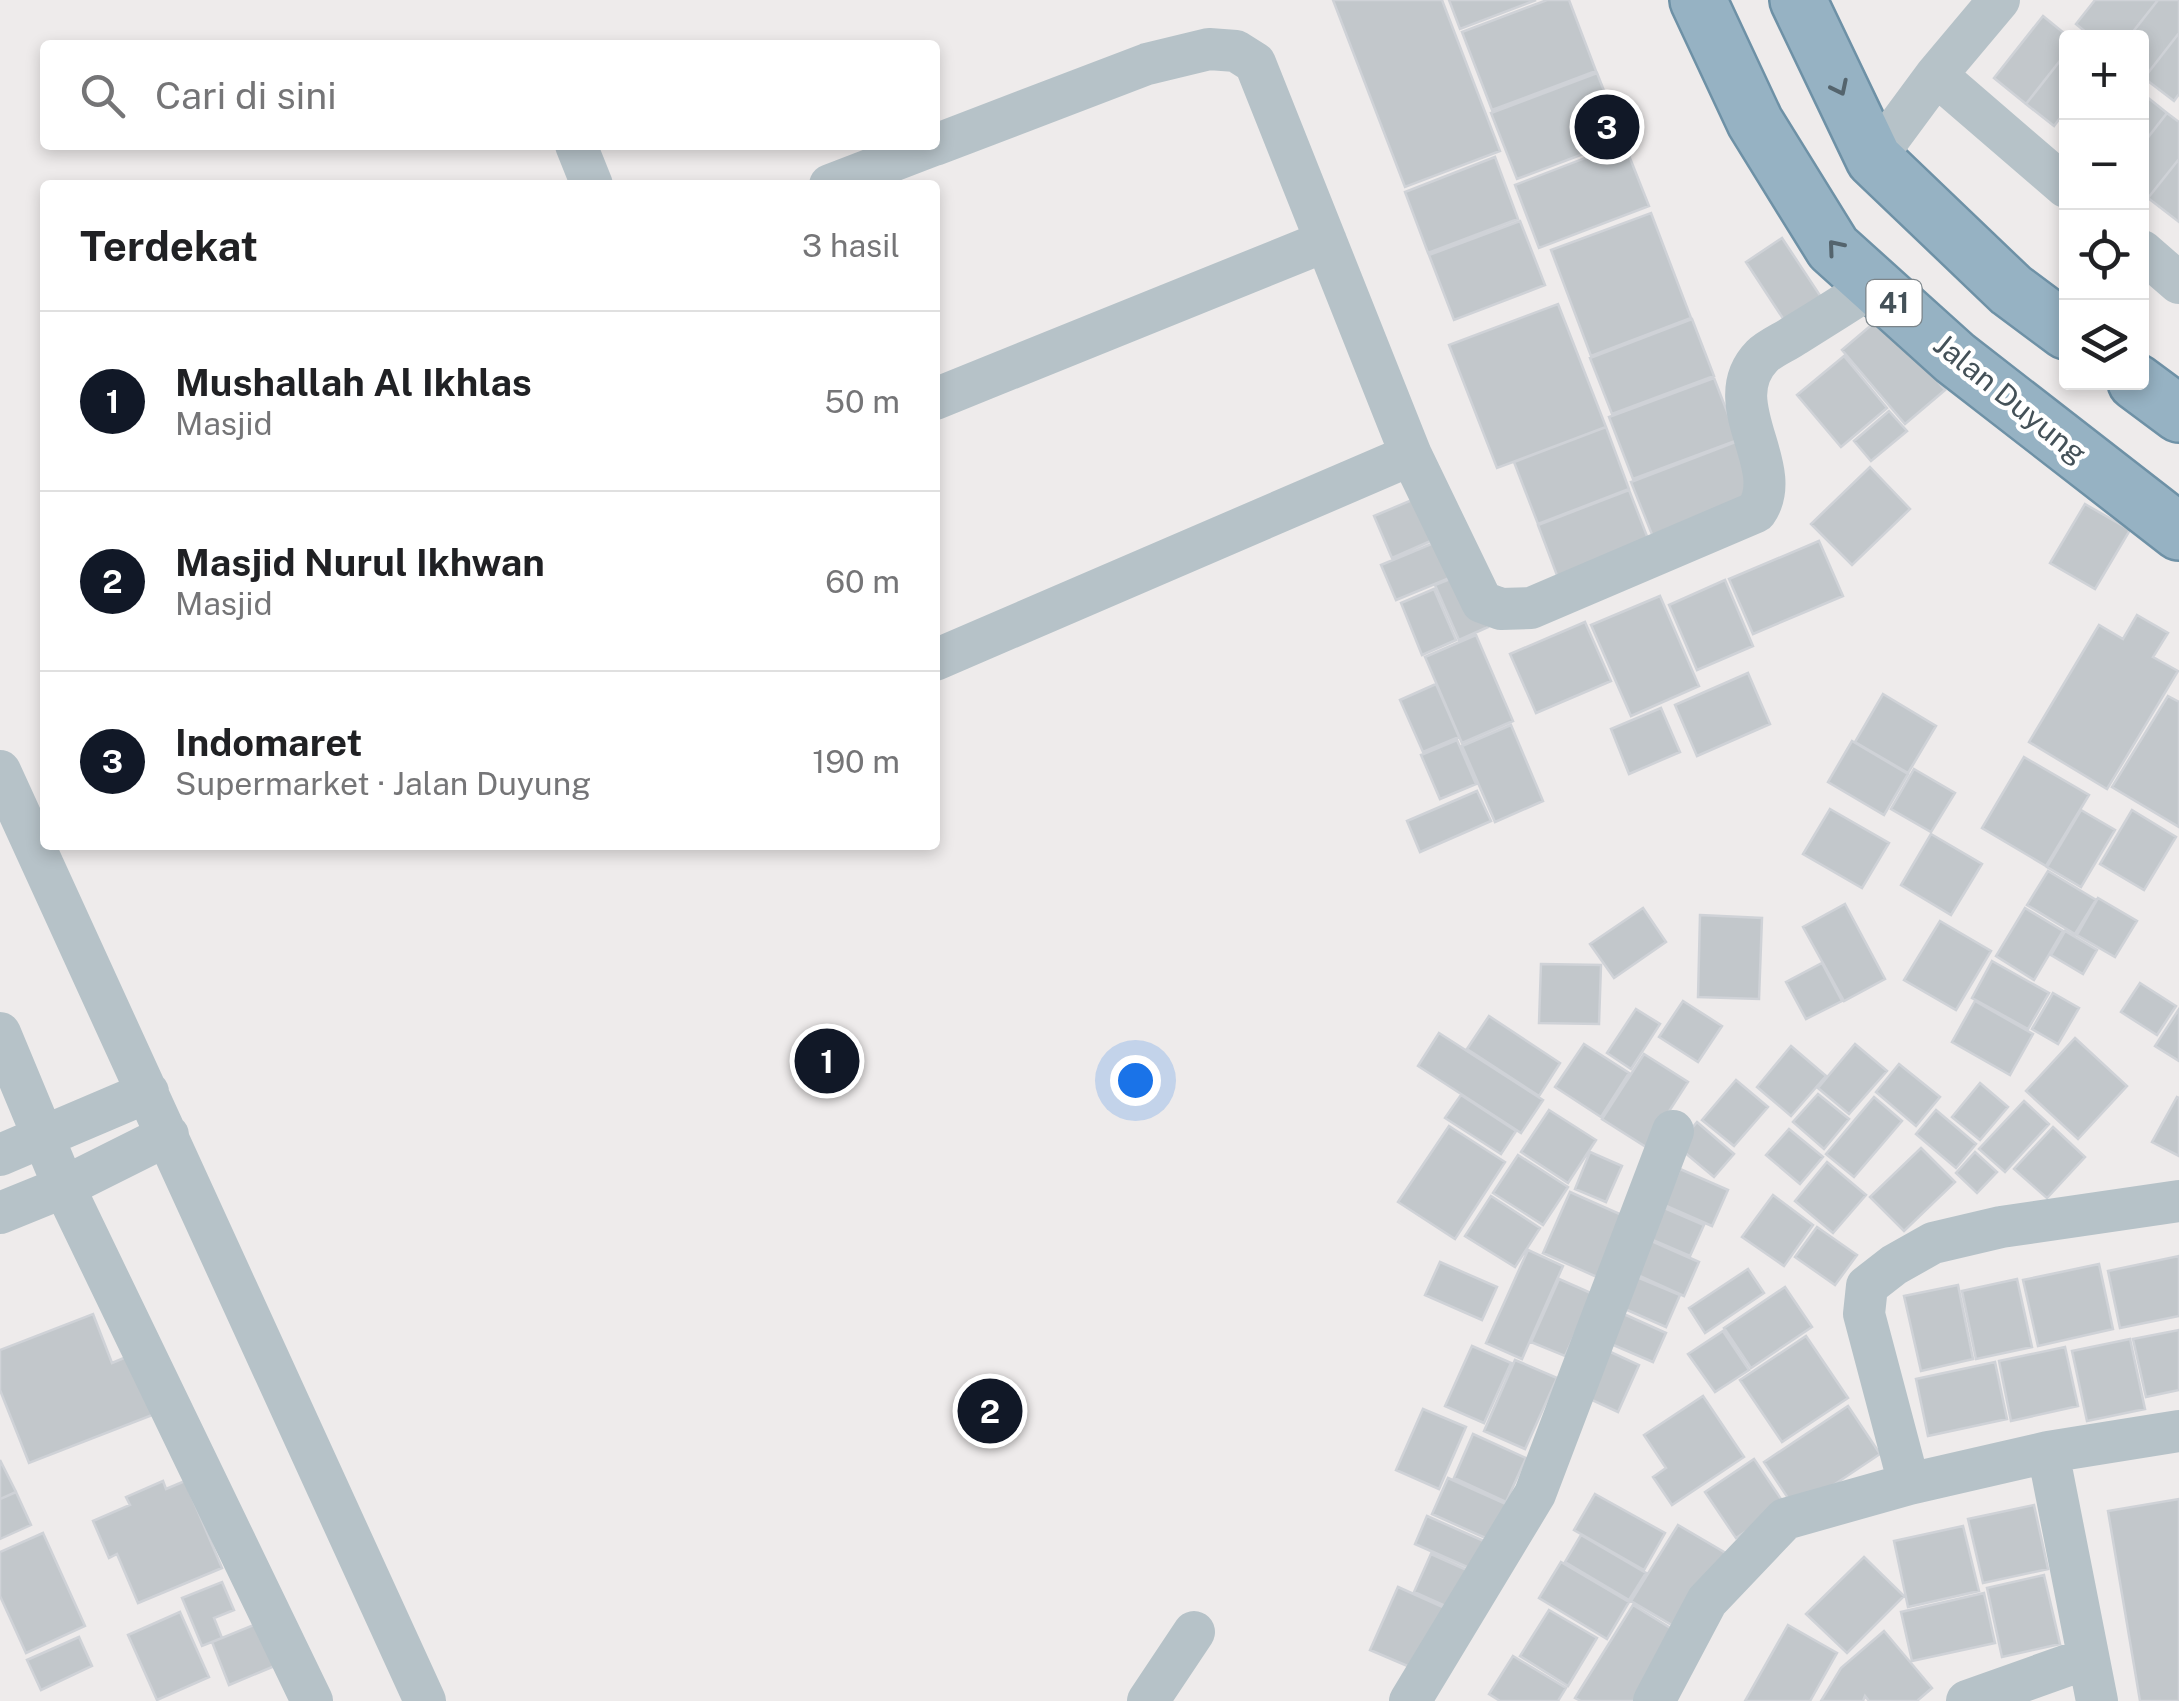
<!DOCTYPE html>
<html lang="id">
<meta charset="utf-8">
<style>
:root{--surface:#fff;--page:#f6f6f6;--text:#202124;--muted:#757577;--line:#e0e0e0;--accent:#111827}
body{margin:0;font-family:"Public Sans",sans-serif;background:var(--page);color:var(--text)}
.controls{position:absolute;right:30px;top:30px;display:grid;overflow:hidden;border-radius:10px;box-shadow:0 5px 15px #0003}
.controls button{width:90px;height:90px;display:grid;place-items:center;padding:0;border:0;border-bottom:2px solid var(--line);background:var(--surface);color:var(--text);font:50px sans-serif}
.you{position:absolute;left:1135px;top:1080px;width:35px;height:35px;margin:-25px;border:8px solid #fff;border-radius:50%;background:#1a73e8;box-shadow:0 0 0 15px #1a73e833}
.badge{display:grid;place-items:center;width:65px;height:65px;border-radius:50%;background:var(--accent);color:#fff;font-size:32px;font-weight:700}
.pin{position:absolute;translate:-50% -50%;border:5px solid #fff;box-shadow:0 2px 10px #0006}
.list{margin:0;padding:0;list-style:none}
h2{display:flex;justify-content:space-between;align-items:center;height:130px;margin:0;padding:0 40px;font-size:42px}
h2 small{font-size:32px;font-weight:400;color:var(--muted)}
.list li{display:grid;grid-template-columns:65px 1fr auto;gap:30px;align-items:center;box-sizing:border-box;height:180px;padding:0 40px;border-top:2px solid var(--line)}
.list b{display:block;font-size:38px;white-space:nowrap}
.list p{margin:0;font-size:32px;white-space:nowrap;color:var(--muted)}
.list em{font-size:32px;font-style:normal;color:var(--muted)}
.icon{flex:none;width:55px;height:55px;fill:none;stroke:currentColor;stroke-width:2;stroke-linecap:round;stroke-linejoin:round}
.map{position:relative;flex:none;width:2179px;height:1701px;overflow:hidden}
.search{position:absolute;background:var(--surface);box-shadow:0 5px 15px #0003;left:40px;top:40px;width:900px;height:110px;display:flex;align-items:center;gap:25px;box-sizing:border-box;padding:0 35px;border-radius:10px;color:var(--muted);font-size:38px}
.panel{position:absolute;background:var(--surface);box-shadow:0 5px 15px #0003;left:40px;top:180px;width:900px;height:670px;border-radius:10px}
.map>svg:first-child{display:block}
.building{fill:#c2c7cb;stroke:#cfd2d7;stroke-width:2.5}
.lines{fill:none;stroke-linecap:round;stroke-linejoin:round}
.trunk-casing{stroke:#6e91a6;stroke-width:60}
.minor{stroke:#b6c2c8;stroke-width:42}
.trunk{stroke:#96b2c3;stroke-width:55}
.oneway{stroke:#54646d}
.labels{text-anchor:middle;stroke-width:9;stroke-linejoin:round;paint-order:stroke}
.shield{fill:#fff;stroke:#7c858a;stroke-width:2.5}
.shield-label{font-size:28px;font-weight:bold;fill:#445158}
.street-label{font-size:30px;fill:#445158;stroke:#fff}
</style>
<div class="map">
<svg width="2179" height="1701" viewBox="0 0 2179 1701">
<rect width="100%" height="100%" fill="#eeebeb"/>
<path class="building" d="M1333 0H1442L1500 151 1405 187Z
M1449 0H1536L1460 29Z
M1547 0H1569L1596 71 1492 110 1462 32Z
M2095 0H2158L2128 38H2093L2076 24Z
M2158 0H2179V33L2144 78 2142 75V38H2128Z
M2043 16 2070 38H2066V53L2026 104 1994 78Z
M2179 33V94L2174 101 2144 78Z
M2066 53V110L2054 126 2026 104Z
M1597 73 1623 139 1517 179 1491 113Z
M2142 93 2167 113 2142 145Z
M2167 113 2179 122V159L2148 198 2142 193V145Z
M1624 143 1649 206 1539 248 1515 185Z
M1495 157 1518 219 1428 253 1405 192Z
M2179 159V222L2148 198Z
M1651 213 1691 318 1591 356 1551 250Z
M1520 221 1545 285 1454 320 1429 255Z
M1782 238 1823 300 1786 323 1746 262Z
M1558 304 1606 427 1497 468 1449 345Z
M1882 316 1945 390 1905 424 1842 350Z
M1692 319 1714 376 1612 414 1590 358Z
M1844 356 1887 408 1841 447 1797 395Z
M1714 378 1738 440 1633 479 1609 417Z
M1889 411 1907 431 1871 461 1854 441Z
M1606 427 1629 489 1538 524 1514 462Z
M1738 441 1759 496 1653 537 1631 482Z
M1870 467 1910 509 1852 565 1811 524Z
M1629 490 1650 544 1558 578 1538 525Z
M1424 495 1442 536 1392 558 1374 516Z
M2085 504 2130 530 2095 589 2050 563Z
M1448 537 1464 572 1396 600 1381 565Z
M1819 541 1843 596 1753 634 1729 579Z
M1465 573 1488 627 1459 640 1435 585Z
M1725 580 1753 646 1697 670 1669 605Z
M1434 589 1456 640 1422 655 1401 603Z
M1660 596 1699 686 1631 716 1591 625Z
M2137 615 2168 633 2153 657 2178 671 2107 789 2029 742 2099 625 2123 639Z
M1585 622 1611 681 1536 713 1510 654Z
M1476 635 1513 721 1462 743 1425 657Z
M1748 673 1770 724 1697 756 1675 705Z
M1436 684 1459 737 1423 752 1400 700Z
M1883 694 1936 726 1908 773 1855 742Z
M2168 696 2179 702V827L2112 787Z
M1661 708 1680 752 1629 774 1611 729Z
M1511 725 1543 801 1495 822 1462 746Z
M1457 740 1476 784 1440 799 1421 755Z
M1852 741 1908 774 1884 815 1828 782Z
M2024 757 2089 795 2046 866 1982 828Z
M1914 769 1955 793 1931 832 1891 809Z
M1477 791 1491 821 1420 852 1407 821Z
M1830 809 1889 843 1862 888 1803 854Z
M2081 810 2115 830 2081 887 2047 867Z
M2132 810 2176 837 2144 890 2100 864Z
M1931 834 1982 864 1951 915 1901 885Z
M2048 871 2096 900 2075 934 2027 905Z
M2098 898 2137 921 2115 957 2077 935Z
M1845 904 1885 979 1844 1001 1803 927Z
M1643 908 1666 942 1614 978 1590 944Z
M2025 908 2063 931 2034 980 1996 956Z
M1700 915 1762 918 1759 999 1698 997Z
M1940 921 1991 951 1956 1010 1904 980Z
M2065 931 2097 950 2083 974 2051 955Z
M1992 961 2049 993 2028 1029 1972 998Z
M1822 963 1842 1001 1806 1019 1786 982Z
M1541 964 1601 965 1599 1024 1539 1023Z
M2140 983 2176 1006 2157 1035 2121 1012Z
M2053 993 2079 1008 2058 1044 2032 1029Z
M1683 1001 1722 1026 1698 1062 1659 1037Z
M1975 1001 2033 1034 2010 1075 1952 1042Z
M1636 1009 1660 1024 1631 1069 1607 1053Z
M2179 1009V1061L2155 1046Z
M1489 1016 1560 1063 1539 1096 1467 1049Z
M1439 1033 1543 1100 1521 1133 1418 1066Z
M2075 1038 2127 1086 2078 1139 2026 1091Z
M1584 1044 1629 1073 1601 1117 1555 1087Z
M1855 1044 1887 1071 1849 1114 1818 1088Z
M1791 1046 1826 1076 1791 1116 1757 1087Z
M1644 1054 1688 1082 1646 1147 1602 1119Z
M1899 1064 1940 1097 1916 1126 1876 1092Z
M1736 1080 1768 1107 1734 1146 1702 1120Z
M1980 1083 2008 1107 1980 1140 1952 1117Z
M1818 1094 1849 1119 1824 1149 1793 1122Z
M1461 1095 1516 1131 1501 1154 1445 1118Z
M1874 1097 1902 1121 1854 1177 1826 1154Z
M2177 1097 2179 1098V1156L2152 1142Z
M2024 1101 2049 1124 2005 1172 1979 1149Z
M1549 1110 1596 1140 1568 1183 1521 1152Z
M1936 1110 1976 1144 1956 1168 1916 1134Z
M1697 1122 1734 1154 1714 1177 1677 1146Z
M1449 1126 1505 1162 1455 1239 1398 1202Z
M2053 1127 2085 1157 2047 1198 2014 1169Z
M1789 1129 1823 1157 1800 1184 1766 1155Z
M1921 1148 1955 1182 1904 1231 1870 1197Z
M1590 1152 1622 1166 1606 1202 1575 1189Z
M1975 1152 1997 1172 1977 1193 1956 1173Z
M1518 1155 1568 1187 1543 1225 1493 1193Z
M1827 1162 1866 1195 1833 1233 1795 1201Z
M1680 1169 1728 1190 1712 1226 1664 1205Z
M1570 1192 1624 1216 1597 1277 1543 1253Z
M1773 1195 1813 1225 1784 1266 1742 1237Z
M1491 1196 1540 1228 1515 1267 1465 1236Z
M1662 1207 1704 1225 1690 1256 1648 1238Z
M1817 1227 1857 1255 1835 1285 1795 1257Z
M1647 1239 1699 1262 1684 1296 1633 1273Z
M1528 1250 1563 1266 1522 1359 1486 1343Z
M2179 1256V1316L2120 1328 2108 1271Z
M1440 1262 1497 1287 1482 1320 1425 1295Z
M2099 1264 2113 1329 2038 1346 2023 1280Z
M1748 1269 1764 1293 1705 1333 1689 1308Z
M1632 1275 1680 1295 1666 1327 1618 1306Z
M1559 1279 1593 1294 1565 1356 1531 1342Z
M2017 1279 2032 1347 1976 1359 1962 1291Z
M1958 1285 1973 1359 1921 1371 1904 1296Z
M1785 1287 1812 1327 1751 1368 1724 1328Z
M1617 1311 1666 1333 1653 1362 1604 1341Z
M93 1314 112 1363 136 1353 160 1412 29 1463 0 1390V1350Z
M2179 1330V1390L2146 1397 2133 1339Z
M1723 1331 1749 1370 1715 1392 1688 1354Z
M1806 1336 1848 1398 1782 1442 1740 1380Z
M2130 1339 2145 1409 2087 1421 2072 1351Z
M1472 1346 1511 1363 1484 1423 1445 1406Z
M2065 1347 2078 1406 2011 1421 1999 1361Z
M1604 1349 1639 1365 1618 1412 1583 1396Z
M1515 1360 1557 1378 1525 1449 1484 1431Z
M1995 1362 2007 1419 1928 1436 1916 1379Z
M1703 1396 1744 1457 1672 1505 1653 1477 1666 1468 1644 1435Z
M1848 1406 1880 1454 1796 1510 1764 1462Z
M1423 1409 1466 1427 1439 1489 1396 1470Z
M1473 1434 1526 1458 1506 1502 1454 1478Z
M1754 1459 1785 1505 1736 1538 1705 1492Z
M0 1460 16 1492 0 1499Z
M1448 1478 1506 1504 1490 1540 1432 1514Z
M163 1481 166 1489 185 1481 222 1568 138 1603 117 1554 109 1558 93 1521 130 1505 126 1497Z
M16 1492 31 1525 0 1539V1499Z
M1595 1494 1665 1533 1644 1570 1574 1530Z
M2179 1499V1701H2140L2108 1511Z
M2034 1505 2048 1569 1983 1583 1968 1519Z
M1427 1516 1486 1542 1474 1570 1415 1544Z
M1678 1525 1729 1555 1682 1631 1631 1601Z
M1963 1526 1979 1591 1908 1607 1894 1541Z
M43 1533 85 1626 26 1653 0 1596V1552Z
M1581 1535 1646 1573 1629 1600 1565 1562Z
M1431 1554 1469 1571 1452 1609 1414 1592Z
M1864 1557 1904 1596 1847 1653 1806 1614Z
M1561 1562 1629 1602 1607 1639 1539 1598Z
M2044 1575 2060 1644 2002 1657 1987 1588Z
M222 1582 234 1610 214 1618 222 1638 202 1646 182 1598Z
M1398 1587 1445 1608 1417 1670 1370 1650Z
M1984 1593 1995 1643 1912 1661 1901 1612Z
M1633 1605 1680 1634 1638 1701H1581L1575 1698Z
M1549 1610 1597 1638 1568 1686 1520 1656Z
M180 1612 209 1677 157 1700 128 1635Z
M259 1623 277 1665 229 1685 212 1642Z
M1788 1625 1837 1653 1810 1701H1745Z
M1884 1631 1932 1688 1917 1701H1869L1865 1696 1863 1701H1821L1841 1668Z
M79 1637 92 1666 41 1690 27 1660Z
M1513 1656 1566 1688 1558 1701H1500L1489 1694Z"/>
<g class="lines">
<defs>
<path id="trunk" d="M1698 0 1755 122 1833 248 1955 358 2179 532
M1798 0 1874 159 2011 290 2066 331
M2136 382 2179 414"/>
</defs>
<use href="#trunk" class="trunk-casing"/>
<path class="minor" d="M1936 75 2066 187
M576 145 592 185
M935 145 1147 64 1209 49 1236 51 1255 63 1411 455 1482 602 1501 609 1531 608 1756 512C1788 467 1716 403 1762 356 1770 348 1785 342 1795 335 1821 319 1848 302 1874 285
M1874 159 1936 75 1999 0
M830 185 934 145
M2142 251 2179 283
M935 399 1326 241
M935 660 1411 455
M0 771 425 1701
M0 1033 64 1187 312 1701
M0 1155 148 1092
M0 1213 64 1187 168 1135
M2048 1452 2097 1701
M1909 1484 1864 1314 1867 1286 1894 1265 1933 1243 2001 1227 2179 1201
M1148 1701 1194 1632
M1410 1701 1535 1494 1673 1131
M1654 1701 1707 1601 1785 1519 1909 1484 2048 1452 2179 1431
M1967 1701 2088 1658"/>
<use href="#trunk" class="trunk"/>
</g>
<defs><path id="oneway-chevron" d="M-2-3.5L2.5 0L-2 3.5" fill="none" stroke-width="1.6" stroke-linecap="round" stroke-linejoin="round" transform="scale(2.5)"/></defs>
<g class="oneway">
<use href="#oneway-chevron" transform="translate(1840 88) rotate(64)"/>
<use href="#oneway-chevron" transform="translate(1835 247) rotate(-130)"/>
</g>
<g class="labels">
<rect class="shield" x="1866.5" y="280" width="55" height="46" rx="8"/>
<g class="shield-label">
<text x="1894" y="313">41</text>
</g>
<g class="street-label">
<text transform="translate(2010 399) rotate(39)" y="10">Jalan Duyung</text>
</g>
</g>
</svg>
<div class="controls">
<button>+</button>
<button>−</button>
<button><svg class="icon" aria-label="locate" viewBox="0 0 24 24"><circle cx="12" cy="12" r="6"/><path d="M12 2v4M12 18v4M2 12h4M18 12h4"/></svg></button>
<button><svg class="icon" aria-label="layers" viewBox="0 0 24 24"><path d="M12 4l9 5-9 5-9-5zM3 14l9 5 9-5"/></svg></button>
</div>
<div class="you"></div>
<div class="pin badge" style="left:827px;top:1061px">1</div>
<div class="pin badge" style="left:990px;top:1411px">2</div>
<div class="pin badge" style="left:1607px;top:127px">3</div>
<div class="search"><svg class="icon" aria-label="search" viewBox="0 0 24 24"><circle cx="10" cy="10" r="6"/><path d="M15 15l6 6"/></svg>Cari di sini</div>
<section class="panel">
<h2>Terdekat<small>3 hasil</small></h2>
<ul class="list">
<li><span class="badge">1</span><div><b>Mushallah Al Ikhlas</b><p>Masjid</p></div><em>50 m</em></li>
<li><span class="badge">2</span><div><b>Masjid Nurul Ikhwan</b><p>Masjid</p></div><em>60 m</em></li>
<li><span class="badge">3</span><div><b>Indomaret</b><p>Supermarket · Jalan Duyung</p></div><em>190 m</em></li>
</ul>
</section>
</div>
